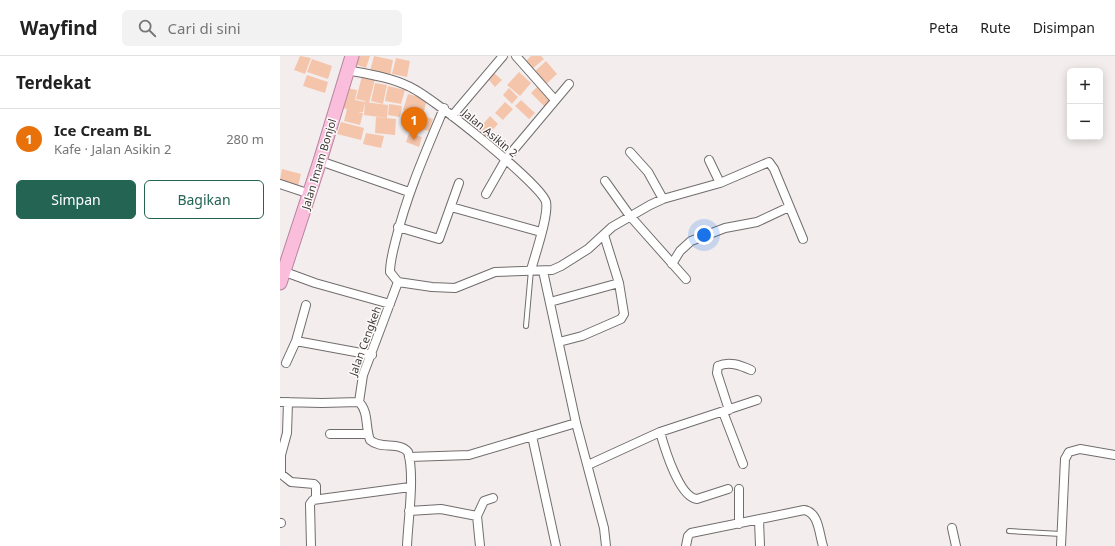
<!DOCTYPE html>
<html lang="id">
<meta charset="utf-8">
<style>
:root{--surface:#fff;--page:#f2f2f2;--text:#222;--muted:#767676;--line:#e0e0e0;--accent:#236453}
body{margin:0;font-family:"Noto Sans",sans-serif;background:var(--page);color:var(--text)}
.controls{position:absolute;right:12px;top:12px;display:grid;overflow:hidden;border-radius:6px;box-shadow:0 2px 10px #0003}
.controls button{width:36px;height:36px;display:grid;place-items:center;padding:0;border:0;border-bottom:1px solid var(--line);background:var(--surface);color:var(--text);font:20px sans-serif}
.you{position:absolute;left:424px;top:179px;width:14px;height:14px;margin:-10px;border:3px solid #fff;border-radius:50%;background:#1a73e8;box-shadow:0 0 0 6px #1a73e833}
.badge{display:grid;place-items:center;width:26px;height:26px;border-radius:50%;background:var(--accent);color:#fff;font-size:13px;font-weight:700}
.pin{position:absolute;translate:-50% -33px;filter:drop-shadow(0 1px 2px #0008)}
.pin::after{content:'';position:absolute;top:21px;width:14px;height:12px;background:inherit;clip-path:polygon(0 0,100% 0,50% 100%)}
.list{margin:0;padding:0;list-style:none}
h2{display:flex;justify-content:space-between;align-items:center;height:52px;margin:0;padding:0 16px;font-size:17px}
h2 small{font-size:13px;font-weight:400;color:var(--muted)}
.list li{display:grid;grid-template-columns:26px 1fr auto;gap:12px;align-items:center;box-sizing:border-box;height:60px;padding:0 16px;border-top:1px solid var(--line)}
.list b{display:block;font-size:15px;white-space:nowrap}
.list p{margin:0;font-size:13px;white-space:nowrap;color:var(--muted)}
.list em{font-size:13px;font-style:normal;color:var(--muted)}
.actions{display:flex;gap:8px;padding:12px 16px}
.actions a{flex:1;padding:9px 0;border:1px solid var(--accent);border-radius:6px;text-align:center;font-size:14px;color:var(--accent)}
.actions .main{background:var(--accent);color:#fff}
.icon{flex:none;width:22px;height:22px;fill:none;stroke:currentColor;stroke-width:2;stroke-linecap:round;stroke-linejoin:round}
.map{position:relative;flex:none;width:835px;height:490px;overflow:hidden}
header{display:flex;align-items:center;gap:24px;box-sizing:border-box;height:56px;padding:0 20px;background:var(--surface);border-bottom:1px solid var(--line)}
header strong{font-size:19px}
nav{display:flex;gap:22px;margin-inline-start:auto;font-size:14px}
.search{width:280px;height:36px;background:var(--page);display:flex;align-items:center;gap:10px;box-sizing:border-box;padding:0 14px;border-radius:6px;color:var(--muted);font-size:15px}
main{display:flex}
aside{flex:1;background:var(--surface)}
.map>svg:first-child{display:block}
.building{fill:#f5c5ab}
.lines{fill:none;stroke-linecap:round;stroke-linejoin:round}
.service-casing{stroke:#726d6d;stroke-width:6}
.minor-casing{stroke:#726d6d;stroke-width:10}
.trunk-casing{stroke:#b6859d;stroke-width:15}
.service{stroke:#fff;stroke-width:4}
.minor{stroke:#fff;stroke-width:8}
.trunk{stroke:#fabedc;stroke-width:13}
.labels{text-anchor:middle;stroke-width:3;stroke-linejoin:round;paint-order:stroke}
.street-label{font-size:11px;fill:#3b3838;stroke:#fffbfb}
</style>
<header>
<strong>Wayfind</strong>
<div class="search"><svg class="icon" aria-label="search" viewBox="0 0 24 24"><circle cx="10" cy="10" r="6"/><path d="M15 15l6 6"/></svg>Cari di sini</div>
<nav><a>Peta</a><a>Rute</a><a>Disimpan</a></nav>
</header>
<main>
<aside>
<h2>Terdekat<small></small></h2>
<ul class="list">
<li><span class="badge" style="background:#e8710a">1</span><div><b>Ice Cream BL</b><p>Kafe · Jalan Asikin 2</p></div><em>280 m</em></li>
</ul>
<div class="actions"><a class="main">Simpan</a><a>Bagikan</a></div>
</aside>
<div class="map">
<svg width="835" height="490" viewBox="0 0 835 490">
<rect width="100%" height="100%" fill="#f3eded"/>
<path class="building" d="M20 0 31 2 25 18 14 14Z
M77 0H90L86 12 74 8Z
M94 0 113 4 110 20 90 15Z
M251 0H261L264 3 251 14 245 6Z
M116 2 130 5 127 21 112 18Z
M32 3 52 10 48 23 27 16Z
M266 5 277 18 264 30 253 17Z
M239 16 251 27 240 40 227 29Z
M214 17 222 24 215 31 208 23Z
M27 19 48 26 45 37 23 30Z
M82 20 95 23 89 47 85 46 86 42 85 45 76 43Z
M95 27 107 29 103 48 91 45Z
M108 30 125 34 121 48 105 45Z
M257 31 272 46 266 52 251 37Z
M67 32 77 34 75 44 85 46 83 56H78L83 57 80 69 64 65 67 53 62 52Z
M229 32 238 41 232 48 223 39Z
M128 38 147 43 143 59 123 54Z
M241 44 255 57 249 63 235 50Z
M85 46 108 49 107 62 84 59Z
M225 46 233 53 223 64 215 57Z
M109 48 122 50 120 61 108 59Z
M124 55 153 63 149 75 121 67Z
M210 60 218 68 205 82 197 75Z
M96 61 116 63 115 79 95 77Z
M61 66 84 72 81 84 57 78Z
M86 77 104 80 101 92 83 88Z
M129 77 142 81 139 91 126 86Z
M2 113 21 118 18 130 0 124Z"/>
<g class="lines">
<defs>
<path id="service" d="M246 270 251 214
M729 475 781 478"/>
<path id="minor" d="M236 0 275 44
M67 14C87 18 109 21 128 30 149 38 262 129 266 146 269 159 255 199 251 214
M164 52C146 95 127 138 116 183 113 195 110 205 110 216L118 226 152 231 175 232 215 216 272 214 281 210 308 193 332 171 370 149 383 143 440 127 489 106 494 113 523 183
M172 60 223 0
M350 96 368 116 383 143
M429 104 440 127
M40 105 129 136
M325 125 350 160 406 223
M0 128 30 138
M206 138 226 103 289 28
M171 151 261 176
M118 171 159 183 179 127
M392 208 400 195 411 185 445 172 477 166 509 151
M263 215 296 367 324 472 326 490
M5 216 35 227 110 248
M270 246 339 227
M26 249 16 285 92 299
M279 286 302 280 341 263 344 258 339 227 324 179
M6 307 16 285
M0 346 42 347 79 346 83 319 118 226
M8 346 7 377 1 399V418L11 426 34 428 36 430V442
M79 346C89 356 85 371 90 384 101 394 119 385 128 396 135 420 128 464 127 490
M449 354 437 317 438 310C449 305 460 309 471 314
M443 356 463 408
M380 376C384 390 399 442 417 443L448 433
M50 378H88
M252 380 276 490
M129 401 189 399 296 367
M308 409 380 376 477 344
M459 433V468
M129 455 161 453 197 460
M479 464 480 490
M0 467H1
M672 472 676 490
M31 490 30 448 33 444 130 431
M200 490 197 460 204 445 213 442
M406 490 408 480 411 477 524 454C539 456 539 478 543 490
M781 490 785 403 789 396 800 393 835 399"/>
<path id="trunk" d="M0 227 40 105 72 0"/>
</defs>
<use href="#service" class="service-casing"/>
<use href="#minor" class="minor-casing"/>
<use href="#trunk" class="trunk-casing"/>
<use href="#service" class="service"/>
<use href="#minor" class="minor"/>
<use href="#trunk" class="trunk"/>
</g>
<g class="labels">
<g class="street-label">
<text transform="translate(210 77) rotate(40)" y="4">Jalan Asikin 2</text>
<text transform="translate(39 108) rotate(-73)" y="4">Jalan Imam Bonjol</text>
<text transform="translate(85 285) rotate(-70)" y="4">Jalan Cengkeh</text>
</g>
</g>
</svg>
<div class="controls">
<button>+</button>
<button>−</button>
</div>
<div class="you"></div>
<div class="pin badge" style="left:134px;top:84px;background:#e8710a">1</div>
</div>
</main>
